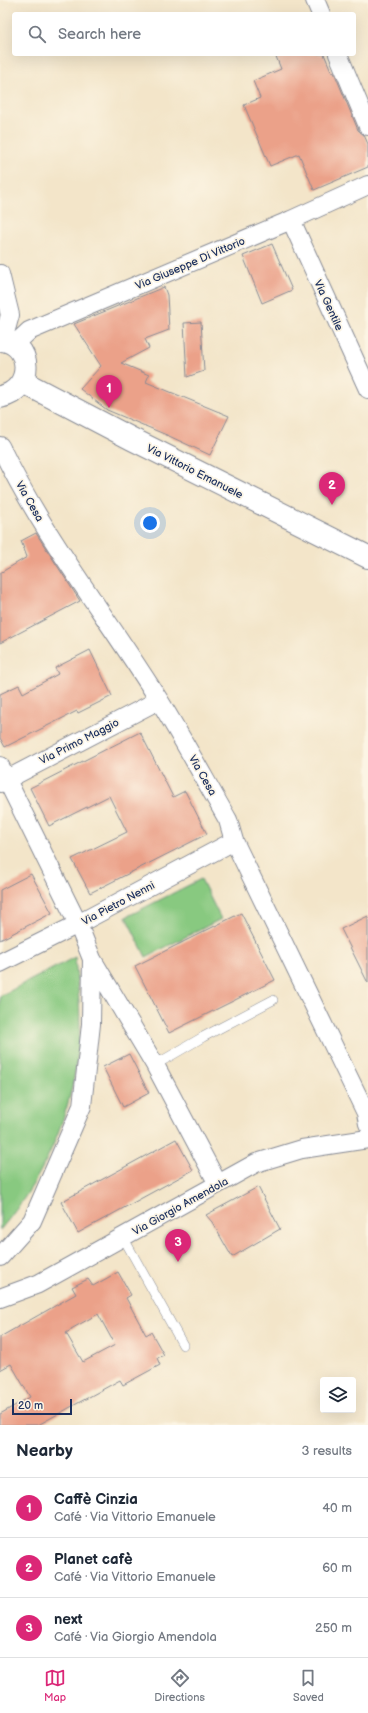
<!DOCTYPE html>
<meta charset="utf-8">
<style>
:root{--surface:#fff;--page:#f2f2f3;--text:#1f2937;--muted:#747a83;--line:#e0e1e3;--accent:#db2777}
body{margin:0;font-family:"Balsamiq Sans",sans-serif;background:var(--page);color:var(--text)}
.controls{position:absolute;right:12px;bottom:12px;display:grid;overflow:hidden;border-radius:4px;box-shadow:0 4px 16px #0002}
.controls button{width:36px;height:36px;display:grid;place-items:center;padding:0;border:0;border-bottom:1px solid var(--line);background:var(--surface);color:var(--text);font:20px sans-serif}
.scale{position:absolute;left:12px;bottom:10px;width:60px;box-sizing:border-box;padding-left:4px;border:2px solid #1b2f5e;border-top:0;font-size:11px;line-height:14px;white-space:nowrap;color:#1b2f5e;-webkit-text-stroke:3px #fcf5e5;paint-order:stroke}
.you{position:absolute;left:150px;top:523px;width:14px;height:14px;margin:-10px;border:3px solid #fff;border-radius:50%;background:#1a73e8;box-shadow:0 0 0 6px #1a73e833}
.badge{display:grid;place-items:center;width:26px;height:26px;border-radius:50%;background:var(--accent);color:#fff;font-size:13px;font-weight:700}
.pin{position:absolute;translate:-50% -33px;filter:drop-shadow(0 1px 2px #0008)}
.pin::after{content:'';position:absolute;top:21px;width:14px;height:12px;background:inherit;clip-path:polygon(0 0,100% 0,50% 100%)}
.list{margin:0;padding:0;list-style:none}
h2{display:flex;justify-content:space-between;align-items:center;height:52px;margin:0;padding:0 16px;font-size:17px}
h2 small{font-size:13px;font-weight:400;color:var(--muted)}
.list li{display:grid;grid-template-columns:26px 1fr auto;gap:12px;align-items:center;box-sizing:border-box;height:60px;padding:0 16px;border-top:1px solid var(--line)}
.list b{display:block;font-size:15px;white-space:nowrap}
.list p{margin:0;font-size:13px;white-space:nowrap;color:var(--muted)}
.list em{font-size:13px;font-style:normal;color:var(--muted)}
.icon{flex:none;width:22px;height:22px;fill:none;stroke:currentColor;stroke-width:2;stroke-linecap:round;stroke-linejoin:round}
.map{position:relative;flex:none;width:368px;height:1425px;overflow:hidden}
.search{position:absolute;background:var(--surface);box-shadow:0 4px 16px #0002;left:12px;right:12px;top:12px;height:44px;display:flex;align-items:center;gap:10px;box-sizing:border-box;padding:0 14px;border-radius:4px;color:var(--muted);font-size:15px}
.sheet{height:232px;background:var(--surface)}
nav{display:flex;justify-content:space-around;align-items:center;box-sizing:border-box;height:56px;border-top:1px solid var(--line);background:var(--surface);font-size:11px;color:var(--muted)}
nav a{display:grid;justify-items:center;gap:2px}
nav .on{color:var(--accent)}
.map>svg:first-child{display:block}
.green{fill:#88c980;stroke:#527c6f}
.building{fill:#eba189;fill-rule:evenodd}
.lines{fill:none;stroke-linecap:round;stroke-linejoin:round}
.service-casing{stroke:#878a94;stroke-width:10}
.minor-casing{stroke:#878a94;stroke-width:20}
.tertiary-casing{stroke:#878a94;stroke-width:24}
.service{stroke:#fff;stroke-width:9}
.minor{stroke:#fff;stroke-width:18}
.tertiary{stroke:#fff;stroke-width:22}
.labels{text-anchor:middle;stroke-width:3.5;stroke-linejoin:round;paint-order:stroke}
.street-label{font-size:11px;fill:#1b2f5e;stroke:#fcf5e5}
</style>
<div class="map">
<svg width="368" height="1425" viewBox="0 0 368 1425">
<rect width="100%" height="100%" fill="#fcf5e5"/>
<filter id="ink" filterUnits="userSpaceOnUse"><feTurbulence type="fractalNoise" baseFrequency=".025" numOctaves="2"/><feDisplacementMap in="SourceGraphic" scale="8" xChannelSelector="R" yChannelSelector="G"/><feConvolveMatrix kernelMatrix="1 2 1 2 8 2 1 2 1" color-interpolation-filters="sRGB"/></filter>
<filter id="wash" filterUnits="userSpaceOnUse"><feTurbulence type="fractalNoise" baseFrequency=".012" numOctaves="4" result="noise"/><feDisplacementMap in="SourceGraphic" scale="16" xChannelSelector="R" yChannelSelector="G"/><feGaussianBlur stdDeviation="0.9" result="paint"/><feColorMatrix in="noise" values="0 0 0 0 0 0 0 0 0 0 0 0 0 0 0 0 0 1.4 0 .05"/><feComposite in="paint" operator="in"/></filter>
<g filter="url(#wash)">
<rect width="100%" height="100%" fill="#f3e5c9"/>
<path class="green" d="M201 879 221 919 146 957 126 917Z
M75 957C77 980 80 1002 80 1024 78 1100 49 1173 0 1230V996Z"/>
<g id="blocks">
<path class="building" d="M275 54H324L332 73 334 72 358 130 364 135 368 144V167L314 190 299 154 270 166 244 105 260 98 253 81 281 69Z
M272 244 292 290 262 303 243 256Z
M164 287 167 295 169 330 145 339 149 348 121 363 149 375 146 382 229 416 210 455 169 436 107 410 80 389 101 366 74 324Z
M201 322 204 371 187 377 184 323Z
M36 533 80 601 0 643V573L27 557 21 541Z
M90 650 112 696 78 713 77 711 5 747 0 738V694L19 685 23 693 58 674 55 668Z
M140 732 173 797 185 791 207 834 90 893 72 859 127 832 109 796 49 826 30 788Z
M31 874 52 913 0 940V890Z
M241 913 275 980 169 1033 135 966Z
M368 916V983L341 929Z
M129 1054 149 1093 123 1107 103 1067Z
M176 1139 193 1170 78 1233 61 1202Z
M258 1187 280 1229 232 1257 212 1222 206 1215Z
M118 1272 131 1295 126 1298 146 1335 151 1332 164 1355 157 1358 160 1365 123 1385 120 1380 38 1425H0V1414L30 1397 11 1364 0 1370V1337L76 1294 72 1287 88 1279 93 1286ZM98 1314 115 1345 83 1362 66 1333 71 1330V1329Z"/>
</g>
</g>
<g filter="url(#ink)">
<use href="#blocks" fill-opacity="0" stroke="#878a94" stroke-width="1"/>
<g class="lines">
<defs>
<path id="service" d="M155 1065 203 1037 273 1000
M123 1237 183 1345"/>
<path id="minor" d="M315 0 321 14
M338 54 368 126
M291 220 368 389
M0 274 10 315 3 340
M14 345 29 331 291 220 368 185
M0 446C43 536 106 615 159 700 183 739 205 780 228 820L234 841 366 1113 368 1124
M0 766 78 924 92 959 155 1065 218 1184
M0 783 159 700
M0 963 78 924 234 841
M0 1257 32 1221 82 1106 91 1024 92 960
M0 1298 38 1284 256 1163 302 1149 368 1139"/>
<path id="tertiary" d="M0 340C32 341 36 390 0 397
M23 382 132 439 368 557"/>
</defs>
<use href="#service" class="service-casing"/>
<use href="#minor" class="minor-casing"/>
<use href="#tertiary" class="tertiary-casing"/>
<use href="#service" class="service"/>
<use href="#minor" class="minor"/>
<use href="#tertiary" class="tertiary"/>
</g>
</g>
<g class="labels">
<g class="street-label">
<text transform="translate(190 263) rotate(-23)" y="4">Via Giuseppe Di Vittorio</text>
<text transform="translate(329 305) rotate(65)" y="4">Via Gentile</text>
<text transform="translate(195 471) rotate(27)" y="4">Via Vittorio Emanuele</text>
<text transform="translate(30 501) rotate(60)" y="4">Via Cesa</text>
<text transform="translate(79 741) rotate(-27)" y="4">Via Primo Maggio</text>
<text transform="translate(203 775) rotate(60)" y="4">Via Cesa</text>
<text transform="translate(118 903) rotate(-28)" y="4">Via Pietro Nenni</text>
<text transform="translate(180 1206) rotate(-29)" y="4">Via Giorgio Amendola</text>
</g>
</g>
</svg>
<div class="controls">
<button><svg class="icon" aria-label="layers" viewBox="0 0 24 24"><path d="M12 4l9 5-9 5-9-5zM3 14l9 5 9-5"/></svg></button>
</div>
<div class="scale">20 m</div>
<div class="you"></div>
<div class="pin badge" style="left:109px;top:408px">1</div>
<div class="pin badge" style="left:332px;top:505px">2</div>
<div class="pin badge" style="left:178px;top:1262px">3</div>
<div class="search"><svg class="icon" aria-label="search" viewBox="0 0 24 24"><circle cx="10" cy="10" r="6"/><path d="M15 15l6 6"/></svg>Search here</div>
</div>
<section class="sheet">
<h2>Nearby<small>3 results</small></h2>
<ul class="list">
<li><span class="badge">1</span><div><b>Caffè Cinzia</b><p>Café · Via Vittorio Emanuele</p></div><em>40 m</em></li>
<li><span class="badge">2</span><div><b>Planet cafè</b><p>Café · Via Vittorio Emanuele</p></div><em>60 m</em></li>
<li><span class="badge">3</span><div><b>next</b><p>Café · Via Giorgio Amendola</p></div><em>250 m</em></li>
</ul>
</section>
<nav>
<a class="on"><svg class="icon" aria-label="map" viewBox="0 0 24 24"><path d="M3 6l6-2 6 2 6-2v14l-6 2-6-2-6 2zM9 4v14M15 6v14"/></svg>Map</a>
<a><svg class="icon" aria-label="directions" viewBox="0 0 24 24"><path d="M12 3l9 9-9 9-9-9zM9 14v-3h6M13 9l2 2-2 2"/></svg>Directions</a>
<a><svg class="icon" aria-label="saved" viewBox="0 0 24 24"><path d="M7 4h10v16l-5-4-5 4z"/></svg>Saved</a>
</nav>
